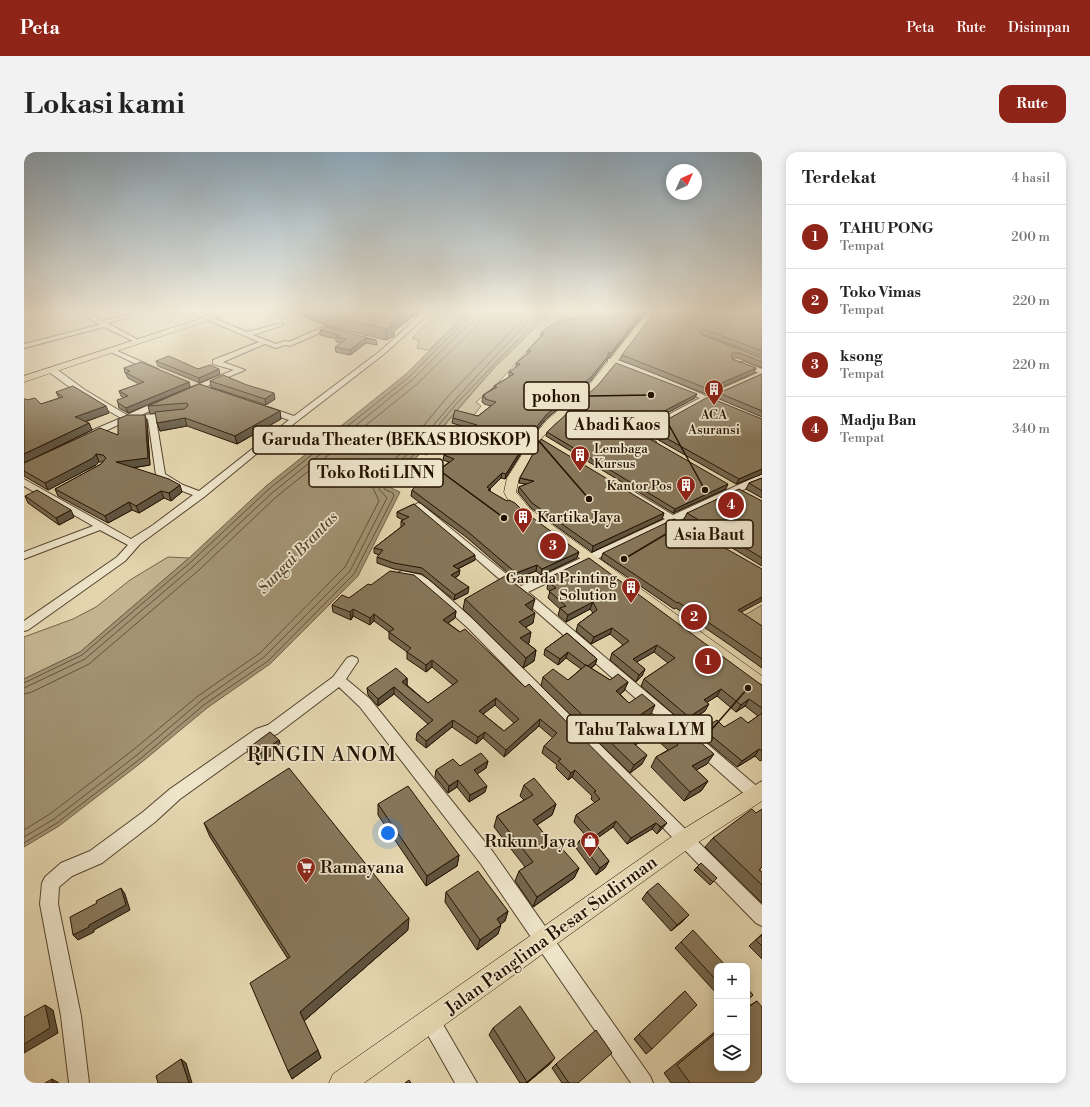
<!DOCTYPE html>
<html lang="id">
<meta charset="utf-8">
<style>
:root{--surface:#fff;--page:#f2f2f2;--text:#222;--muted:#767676;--line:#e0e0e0;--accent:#8f2418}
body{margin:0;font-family:"Libre Bodoni",serif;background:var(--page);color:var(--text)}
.controls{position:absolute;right:12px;bottom:12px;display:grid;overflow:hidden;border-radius:8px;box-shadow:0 2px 10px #0003}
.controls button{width:36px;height:36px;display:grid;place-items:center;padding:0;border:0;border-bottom:1px solid var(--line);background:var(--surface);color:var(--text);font:20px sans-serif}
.compass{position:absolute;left:642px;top:12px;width:36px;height:36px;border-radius:50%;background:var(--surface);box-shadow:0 2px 10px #0003;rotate:45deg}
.you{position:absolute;left:364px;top:681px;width:14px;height:14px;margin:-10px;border:3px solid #fff;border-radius:50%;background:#1a73e8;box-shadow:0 0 0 6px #1a73e833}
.badge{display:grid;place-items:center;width:26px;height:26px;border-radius:50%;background:var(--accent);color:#fff;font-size:13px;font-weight:700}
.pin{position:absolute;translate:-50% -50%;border:2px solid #fff;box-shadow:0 1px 4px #0006}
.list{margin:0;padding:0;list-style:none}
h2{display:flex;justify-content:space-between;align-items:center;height:52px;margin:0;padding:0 16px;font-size:17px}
h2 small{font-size:13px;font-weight:400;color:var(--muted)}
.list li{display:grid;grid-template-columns:26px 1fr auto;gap:12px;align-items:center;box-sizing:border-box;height:64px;padding:0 16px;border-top:1px solid var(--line)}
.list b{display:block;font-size:15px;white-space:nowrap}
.list p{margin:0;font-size:13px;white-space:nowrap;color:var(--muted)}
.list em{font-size:13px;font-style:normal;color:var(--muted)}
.icon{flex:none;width:22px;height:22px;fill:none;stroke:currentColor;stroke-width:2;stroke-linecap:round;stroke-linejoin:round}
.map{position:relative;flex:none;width:738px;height:931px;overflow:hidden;border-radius:12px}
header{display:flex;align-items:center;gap:24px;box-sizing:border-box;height:56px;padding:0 20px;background:var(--accent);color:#fff}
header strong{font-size:19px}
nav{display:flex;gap:22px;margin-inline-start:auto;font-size:14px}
.intro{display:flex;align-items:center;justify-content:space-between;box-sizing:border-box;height:96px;padding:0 24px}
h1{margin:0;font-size:28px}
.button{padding:10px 18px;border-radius:12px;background:var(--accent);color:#fff;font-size:14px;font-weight:700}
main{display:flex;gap:24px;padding:0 24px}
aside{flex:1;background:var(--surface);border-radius:12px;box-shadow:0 2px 10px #0003}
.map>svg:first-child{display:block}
.green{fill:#c3b490;stroke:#746348}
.water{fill:#a29373;stroke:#705f45}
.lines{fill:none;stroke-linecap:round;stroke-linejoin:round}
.shore{stroke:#63523a;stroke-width:1}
.minor-casing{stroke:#54432c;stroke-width:2}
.major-casing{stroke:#241200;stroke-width:1}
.minor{fill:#ede4ca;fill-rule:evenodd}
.major{fill:#e3d5ae;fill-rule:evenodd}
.wall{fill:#74664d;stroke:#241200;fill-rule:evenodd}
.shaded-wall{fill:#5e533f;stroke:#241200}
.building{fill:#87775a;stroke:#241200;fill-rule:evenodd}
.labels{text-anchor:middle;stroke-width:3.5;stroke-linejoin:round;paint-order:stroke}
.far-poi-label{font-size:13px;fill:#241200;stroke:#ede4ca}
.poi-label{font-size:15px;fill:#241200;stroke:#ede4ca;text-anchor:start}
.water-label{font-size:16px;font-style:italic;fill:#56462e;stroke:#ede4ca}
.near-poi-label{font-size:18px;fill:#241200;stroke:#ede4ca;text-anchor:end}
.near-street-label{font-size:18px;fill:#241200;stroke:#ede4ca}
.near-quarter-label{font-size:20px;letter-spacing:1px;fill:#241200;stroke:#ede4ca}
.leader{fill:none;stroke:#241200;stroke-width:1.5}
.callout-dot{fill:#241200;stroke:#ede4ca;stroke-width:1.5}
.callout{fill:#ede4ca;stroke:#241200;stroke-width:1.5}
.callout-label{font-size:16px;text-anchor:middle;font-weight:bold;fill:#241200}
</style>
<header>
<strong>Peta</strong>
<nav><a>Peta</a><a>Rute</a><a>Disimpan</a></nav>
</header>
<div class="intro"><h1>Lokasi kami</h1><a class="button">Rute</a></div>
<main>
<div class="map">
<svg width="738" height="931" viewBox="0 0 738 931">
<rect width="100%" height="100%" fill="#e3d5ae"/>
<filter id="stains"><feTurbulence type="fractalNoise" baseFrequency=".005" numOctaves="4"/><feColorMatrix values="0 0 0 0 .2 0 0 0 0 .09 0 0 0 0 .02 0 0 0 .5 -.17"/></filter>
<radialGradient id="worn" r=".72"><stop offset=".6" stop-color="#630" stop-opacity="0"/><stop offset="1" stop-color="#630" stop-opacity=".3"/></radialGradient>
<path class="green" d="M416 158H446L405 198 393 196 395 189 388 186Z
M529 158H561L520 180 475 230 452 250 457 254 425 296 408 288 469 217Z
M144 405 165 406 56 500 0 527V485L49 467 72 455 106 428Z
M738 453V479L714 467Z"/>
<path class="water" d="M446 158H529L469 217 436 254 408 288 403 303 397 301 363 334 376 340 334 424 246 512 183 556 118 610 35 674 0 695V527L56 500 165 406 242 334 382 222Z"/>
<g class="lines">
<path class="shore" d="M0 531 58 503 168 409 245 337 385 225 447 163 449 158
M0 536 61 507 171 413 248 341 388 228 451 166 454 158
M0 542 8 540 65 512 175 418 252 345 392 233 456 170 460 158
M0 678 26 662 109 598 174 544 236 501 321 415 355 349 349 336V328L392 287 396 278 425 243 508 158
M0 685 30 667 113 603 178 548 240 505 326 419 363 346 355 337 356 328 391 295C400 291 405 278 412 270 445 231 480 195 516 158
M0 691 33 671 116 607 181 552 244 509 330 422 370 344 369 341 360 337V331L394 299 401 297 404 286 433 251 523 158"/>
<defs>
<path id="minor" d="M54 158H62L78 169 110 162V164L83 171 118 190 113 191 80 175 0 196V192L75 173Z
M161 158H170L223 180 259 171V173L229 183 252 192 261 189 265 190 299 175 315 179 312 181 300 179 266 194 261 193 252 196 241 192 199 210 221 218 166 241H163V237L210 218 189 212V208L235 190Z
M402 158H409L360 202 254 284 180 345 116 392 101 409 4 478 0 479V469L93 405 104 393 76 378 0 407V400L69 374 0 334V327L107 387 129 373 169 343 153 337 132 323 124 267 105 268 68 285H62V281L97 266 55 242 25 220V216H31L61 238 103 263 136 248H142V252L117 263 152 261V265L132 267 141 322 159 333 175 339 265 268 238 259V255H244L270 264 355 200Z
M87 198H91L134 217 127 219 87 200Z
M584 207H590L622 218 689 247 621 282 632 290 628 293 612 284V280L676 246 584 211Z
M714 210H720L738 217V222L714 214Z
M738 322V329L656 368 658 370 657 372 648 371 504 440 666 577 668 581 666 585 661 587 656 585 433 390 389 354 394 351 397 352 497 434 641 367 591 336V332H597L649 363Z
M379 419 397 423 405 428 452 470 738 753V774L732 771 444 476 397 434 390 429 375 426 373 423 375 420Z
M328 504 333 506 334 509 322 527 346 547 469 700 626 924 629 931H607L457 712 336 555 315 535 253 582 241 586 156 647 131 670 78 711 48 724 35 735 34 752 57 864 65 931H45L37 864 16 752 18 731 21 725 37 711 66 699 119 660 146 637 232 577 244 573 309 525 323 506Z
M676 588 681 590 736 637 738 640 736 647 731 649 726 647 671 598 669 594 671 590Z
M406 859 413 862 453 931H431L396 869 399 862Z"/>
<path id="major" d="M203 158H216L0 230V224Z
M625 158H633L573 235 531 272 518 286 495 326 492 340 506 357 738 524V540L732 538 498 363 484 348 480 340 483 326 509 285 523 268 567 231Z
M738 219V225L685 248 682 249 677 246Z
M738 629V649L667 695 340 931H305L309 922 653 681Z"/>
</defs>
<use href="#minor" class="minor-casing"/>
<use href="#major" class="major-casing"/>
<use href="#minor" class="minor"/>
<use href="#major" class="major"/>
</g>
<path class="wall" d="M266 158H398L390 165H388L370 179V184L362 188 300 173Z
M566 158H623L585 206H583L582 209 566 230 522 267 508 284 481 327 477 326 466 337V340L498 358 553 406 517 423 512 419 491 427 442 385 387 344 388 338 411 324V321L425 310 419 308 420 303 448 277 428 271 429 266 454 264 467 254 460 252V251L458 250 459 243 470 236V234L485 225V220L492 215V211L503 202 504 198 517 185V181L550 167Z
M738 158V204L681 183H678L738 206V216L714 206H708V207L732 216 730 221 682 242 596 208 598 203Z
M296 178 352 188 353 193 342 191 326 203 312 200 311 195 317 191 312 190V187L296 183Z
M132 209 174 217 196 222 176 231 134 214Z
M100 216 165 230 166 235 104 261 95 256 94 251 100 246 97 244 95 239 115 232 104 226 102 222 101 221Z
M738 222V265L693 246 695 241Z
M186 229 251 247 242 253 187 235Z
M175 232 256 259 257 267 213 292 163 274 136 279 133 271 132 261 126 262 124 254Z
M32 240 85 261 61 270 65 271 68 278 0 311 3 248 17 252 35 246Z
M671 246 613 277 612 279 702 337 649 361 522 284 523 280Z
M121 263 123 270 126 313 108 316 158 340 147 349 140 346 115 361 108 358 84 371 34 344 31 337 77 312 79 310H75L72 313 24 338 0 324V311L94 283Z
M738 267V322L712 332 624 282 626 277Z
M496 326 640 361 638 367 568 400 507 356 494 340 495 335 502 332 495 331Z
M738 326V346L722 337 725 331Z
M1 344 50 365 35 373 4 351Z
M738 349V414L660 367 663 361Z
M390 352 451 408 434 417 435 423 431 426 444 441 430 448 398 422 370 417 353 411V405L355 403 350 401V396L377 375V369L379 368 373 365V360Z
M579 401 717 461 738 474V516L706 493 652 456 650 457 577 407Z
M528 424 736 532 738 533V608L736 609 731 604 713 615 675 583 679 577 700 575 724 571 734 564 721 554 712 560 693 544 683 550 681 559 661 572 617 534 620 527 644 511 630 500 612 510 621 517 618 524 612 530 586 508 588 501 599 493 586 482 567 492 552 479 554 472 569 461 566 457 542 470 534 463 536 457 524 446 526 439 523 437 524 430 527 429Z
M347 433 432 459 431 466 424 471 436 480 638 677 633 682 628 677 603 692 589 675 569 689 585 709 581 716 572 723 552 696 555 689 562 684 550 670 552 663 571 651 567 647 568 644 548 625 544 628 532 616 533 613 518 601 520 594 529 586 515 574 480 605 459 586 452 592 428 575 402 596 392 588 393 581 404 572 370 542 354 554 344 543 343 536 383 526V533L404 551 429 533 408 515 402 520 383 507V500L365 487V480L350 469 346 473 329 464 327 468 309 460 308 453 325 446ZM471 553 490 571 480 579 459 562Z
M441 447 508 458 509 471 502 475 505 491H503L512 498 510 509 499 516 439 457Z
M543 481 573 507 571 513 567 516 586 528 604 530 600 539 596 542 605 551 627 562 620 566 626 584 611 593 618 612 606 621 517 534 519 525 544 528 557 517 542 506 534 513 520 503 521 497Z
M638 577 683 612 672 618 684 629 677 639 660 649 627 615 632 605 644 598 632 587Z
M255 588 257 596 234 613 225 605 223 597Z
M464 609 462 616 453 622 461 640 445 650 433 635 424 641 411 625 412 618 436 614Z
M500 633 532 652 528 663 513 673 531 695 555 716 550 726 509 755 491 729 495 719 501 715 470 675 473 664 500 648 496 644Z
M354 652 435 703 433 714 402 734 354 663Z
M732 661 736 719 738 720V751L681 695 689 686Z
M180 671 384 778 280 869 297 906 268 927 264 807 186 685Z
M673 715 693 726 686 733 670 718Z
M422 740 484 759 481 769 476 772 474 782 453 798 421 750Z
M623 740 659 769 647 779 618 747Z
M738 782V807L725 794Z
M657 790 693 814V842L651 796Z
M661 839 628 897 622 902 610 887Z
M733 849 738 931H647L640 921 693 878V916H723V855Z
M469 876 526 912 503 931H496L465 883Z
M532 912 554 931H538L528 916Z"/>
<path class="shaded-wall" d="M383 158H388V165L370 179V184L362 188V177L365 172Z
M390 158H398L390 165Z
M620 158H623L585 206H583L582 209 566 230 522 267 508 284 481 327 482 322 509 279 523 262 584 201Z
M342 186V191L326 203V198Z
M732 216 730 221 682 242 684 237Z
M195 217 196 222 176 231 175 226Z
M165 230 166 235 104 261 102 256Z
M250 241 251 247 242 253 241 247Z
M673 242 671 246 613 277 611 283 615 272Z
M82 254 85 261 54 272 51 265Z
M256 259 257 267 213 292 211 284Z
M121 263 123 270 126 313 95 318 92 310Z
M161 266 163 274 136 279 133 271Z
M65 271 68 278 0 311V302Z
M72 302 75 310 72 313 24 338 21 331Z
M738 317V322L712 332 715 327Z
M478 321 477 326 465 338 466 337V343L463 335Z
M704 332 702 337 649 361 651 357Z
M156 333 158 340 147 349 145 341Z
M137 339 140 346 115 361 112 354Z
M105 350 108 358 84 371 81 364Z
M47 358 50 365 35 373 32 366Z
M640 361 638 367 568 400 569 394Z
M555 400 553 406 517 423 518 417Z
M451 403V408L429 419V414Z
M513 413 512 419 491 427 492 421Z
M436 418 435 423 427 428V423Z
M445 435 444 441 430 448 431 443Z
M738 445V449L710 464 714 458Z
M511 447 508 458 499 463 501 453Z
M569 450 566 457 542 470 544 463Z
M329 457V464L327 468 326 460Z
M432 459 431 466 419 475V468Z
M511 461 509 471 493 480 495 470Z
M350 462V469L346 473V466Z
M588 476 586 482 567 492 570 485Z
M507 480 505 491 494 497 496 486Z
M633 493 630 500 606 514 609 507Z
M512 498 510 509 499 516 502 506Z
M544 500 542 506 534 513 536 507Z
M573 507 571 513 561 520 563 514Z
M408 508V515L402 520V513Z
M621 517 618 524 612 530 615 523Z
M383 526V533L378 537V530Z
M604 530 600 539 589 548 592 539Z
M370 535V542L354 554V547Z
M697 537 693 544 676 555 680 548Z
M472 546 471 553 454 566 455 559Z
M725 547 721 554 712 560 717 553Z
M685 552 681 559 661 572 665 565Z
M631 553 627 562 612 571 616 563Z
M516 567 515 574 480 605 482 598Z
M429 568 428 575 402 596V589Z
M630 576 626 584 603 598 607 589Z
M461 580 459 586 452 592 454 585Z
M255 588 257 596 234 613 231 605Z
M735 597 731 604 713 615 718 609Z
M690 602 683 612 662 624 668 614Z
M623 603 618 612 606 621 610 613Z
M464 609 462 616 449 625 450 618Z
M551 618 548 625 544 628 547 621Z
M434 628 433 635 424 641 425 634Z
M684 629 677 639 660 649 666 640Z
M463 634 461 640 445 650 446 643Z
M532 652 528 663 505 678 509 668Z
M592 669 589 675 568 690 571 684Z
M632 671 628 677 603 692 607 686Z
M643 671 638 677 633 682 637 675Z
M435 703 433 714 402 734 403 724Z
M585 709 581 716 572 723 576 716Z
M555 716 550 726 509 755 513 745Z
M97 736 101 742 106 758 70 778V780L54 788 49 783 65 773Z
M484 759 481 769 470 777 473 767Z
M665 763 659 769 647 779 653 773Z
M385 766 384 778 280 869 276 860Z
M477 773 474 782 453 798 456 788Z
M21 853 29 858 34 881 0 901V892Z
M294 898 297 906 268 927 264 919Z
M531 906 526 912 503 931H502Z
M157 907 162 911 168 931H165Z
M28 927 35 931H28Z"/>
<path class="building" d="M290 158H383L365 172 370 173 362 177 300 162Z
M566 158H620L587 201H584V204L567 225 523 262 509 279 482 322 478 321 463 335 466 337 464 338 483 349 485 348 491 351 498 358 555 400 518 417 513 413 492 421 443 379 388 338 392 334 414 322 411 321 430 307 420 303 453 273 429 266 431 258 454 264 472 250 461 247 462 246 459 245 461 243H459L473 235 470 234 490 222 485 220 496 212 492 211 507 199 504 198 520 182 517 181 526 174 543 165 550 167Z
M632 158H738V199L682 178H677L676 182 738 206V210L715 201H708V207L732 216 684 237 598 203Z
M303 175 352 188 342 186 326 198 311 195 322 187 312 185 316 183 296 178Z
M145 204 174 217 186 213 195 217 175 226 132 209Z
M117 210 165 230 102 256 94 251 93 248 104 244 95 239 120 230 102 221 106 219 100 216Z
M592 211 673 242 615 272 612 279 704 332 651 357 523 280 575 232Z
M738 222V259L695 241Z
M199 223 223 233 250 241 241 247 186 229Z
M175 232 256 259 211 284 161 266 133 271 131 260 160 257 164 254 163 251 124 254Z
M49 234 82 254 51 265 65 271 0 302V247H2L3 248 11 246 17 252 39 245 32 240Z
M684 245 738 267V317L715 327 626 277Z
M103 263H121L124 306 92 310 145 327 156 333 145 341 137 339 112 354 105 350 81 364 31 337 77 312 82 306 79 303 72 302 69 306 21 331 0 319V311L76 276 94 283V267Z
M517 287 640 361 569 394 508 351 495 335 510 329 496 326Z
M738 326V339L725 331Z
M715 337 738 349V406L663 361Z
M13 338 47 358 32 366 1 344Z
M390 352 451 403 429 414 436 418 427 423 445 435 431 443 398 416 370 411 353 405 359 398 350 396 381 372 377 369 385 365 373 360Z
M650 367 738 417V445L714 458 738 474V507L709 487 654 450 653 451 579 401Z
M565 406 736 532 738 533V556L725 547 717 553 697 537 680 548 685 552 665 565 620 527 651 506 633 493 609 507 621 517 615 523 588 501 605 489 588 476 570 485 554 472 573 458 569 450 544 463 536 456 542 454 525 439 532 436 524 430 531 427 528 424Z
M366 419 390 423 432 459 419 468 436 480 441 477 501 535 505 532 643 671 637 675 632 671 607 686 592 669 571 684 552 663 576 647 570 640 572 639 551 618 547 621 534 609 537 607 520 594 533 581 516 567 482 598 461 580 454 585 429 568 402 589 393 581 409 568 370 535 354 547 343 536 372 516 383 526 378 530 404 551 434 529 408 508 402 513 383 500 387 496 365 480 370 477 350 462 346 466 329 457 326 460 308 453 318 443 325 446 344 432 347 433ZM472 546 495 567 480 579 455 559Z
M481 424 511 447 501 453 511 461 495 470 507 480 496 486 512 498 502 506 441 447Z
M543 481 573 507 564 514 562 513H561L544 500 536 507 521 497Z
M562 513 586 528 594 522 604 530 592 539 605 551 618 542 631 553 616 563 630 576 607 589 623 603 610 613 519 525 529 517 544 528Z
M738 561V599L735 597 718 609 679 577 693 568 700 575 717 565 724 571Z
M652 569 690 602 668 614 684 629 666 640 632 605 654 593 638 577Z
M246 580 255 588 231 605 223 597Z
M457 601 464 609 450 618 463 634 446 643 434 628 425 634 412 618 429 607 436 614Z
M265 616 385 766 276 860 294 898 264 919 226 831 266 805 180 671Z
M510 626 532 652 509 668 531 695 535 693 555 716 513 745 495 719 509 710 473 664 509 643 500 633Z
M384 634 435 703 403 724 354 652Z
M728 657 732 661 738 657V715L735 718 738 720V733L689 686Z
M564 682 585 709 576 716 555 689Z
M677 711 693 726 689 730 673 715Z
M454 719 484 759 473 767 477 773 456 788 422 740Z
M634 731 665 763 653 773 623 740Z
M97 736 102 753 65 773V775L49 783 46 765 73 751 72 749Z
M669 778 702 814H693V829L657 790Z
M738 783V794L732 788Z
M723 836 729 843 723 849Z
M661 839 673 853 628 897 615 882Z
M733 849 738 855V931H666L653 913 693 880V916H723V856Z
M21 853 26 876 0 892V865Z
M496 854 531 906 503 930 469 876Z
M572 878 588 901 554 931H545L532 912Z
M157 907 165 931H134L132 924Z
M28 927V931H21Z
M385 928 387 931H381Z"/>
<linearGradient id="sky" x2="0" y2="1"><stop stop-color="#8ca7b9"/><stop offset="0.55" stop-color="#f2ecdb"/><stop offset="1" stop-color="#f2ecdb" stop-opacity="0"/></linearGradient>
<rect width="738" height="289" fill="url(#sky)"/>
<defs>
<symbol id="building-pin" viewBox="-11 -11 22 30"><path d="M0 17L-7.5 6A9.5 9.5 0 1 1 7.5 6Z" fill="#8f2418" stroke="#ede4ca"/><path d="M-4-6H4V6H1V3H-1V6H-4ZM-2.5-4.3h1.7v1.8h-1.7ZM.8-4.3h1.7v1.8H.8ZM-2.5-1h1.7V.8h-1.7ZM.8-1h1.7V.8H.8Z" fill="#fff"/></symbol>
<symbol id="shop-pin" viewBox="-11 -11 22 30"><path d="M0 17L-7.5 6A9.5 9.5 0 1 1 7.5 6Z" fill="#8f2418" stroke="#ede4ca"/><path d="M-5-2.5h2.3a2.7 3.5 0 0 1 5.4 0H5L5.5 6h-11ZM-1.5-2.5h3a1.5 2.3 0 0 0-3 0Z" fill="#fff"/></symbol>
<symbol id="supermarket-pin" viewBox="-11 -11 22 30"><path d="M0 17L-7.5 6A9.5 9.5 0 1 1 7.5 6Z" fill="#8f2418" stroke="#ede4ca"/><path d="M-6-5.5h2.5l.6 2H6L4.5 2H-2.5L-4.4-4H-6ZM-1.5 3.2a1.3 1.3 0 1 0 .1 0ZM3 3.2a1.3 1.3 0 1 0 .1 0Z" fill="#fff"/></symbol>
</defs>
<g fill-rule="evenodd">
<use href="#building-pin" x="679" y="226" width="22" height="30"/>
<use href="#building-pin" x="545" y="292" width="22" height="30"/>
<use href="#building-pin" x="651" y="322" width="22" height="30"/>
<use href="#building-pin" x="488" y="354" width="22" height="30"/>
<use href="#building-pin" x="596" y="424" width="22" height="30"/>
<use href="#shop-pin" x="555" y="678" width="22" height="30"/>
<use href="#supermarket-pin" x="271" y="704" width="22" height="30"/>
</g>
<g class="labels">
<g class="far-poi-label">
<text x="690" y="267">ACA<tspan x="690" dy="15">Asuransi</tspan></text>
<text x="570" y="301" text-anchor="start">Lembaga<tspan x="570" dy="15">Kursus</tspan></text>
<text x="648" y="338" text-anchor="end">Kantor Pos</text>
</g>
<g class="poi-label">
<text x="513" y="370">Kartika Jaya</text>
<text x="593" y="431" text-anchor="end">Garuda Printing<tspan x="593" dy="17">Solution</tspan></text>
</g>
<g class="water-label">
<text transform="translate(273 400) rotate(-46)" y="6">Sungai Brantas</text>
</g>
<g class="near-poi-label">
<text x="552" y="695">Rukun Jaya</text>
<text x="296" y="721" text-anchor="start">Ramayana</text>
</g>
<g class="near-street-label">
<text transform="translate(527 783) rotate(-36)" y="6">Jalan Panglima Besar Sudirman</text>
</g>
<g class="near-quarter-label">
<text x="298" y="609">RINGIN ANOM</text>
</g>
</g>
<path class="leader" d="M627 243L565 244M681 338L645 273M565 347L514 288M480 366L419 321M600 407L642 382M724 536L688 577"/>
<g class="callout-dot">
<circle cx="627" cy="243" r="4"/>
<circle cx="681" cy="338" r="4"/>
<circle cx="565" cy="347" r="4"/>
<circle cx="480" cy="366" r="4"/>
<circle cx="600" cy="407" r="4"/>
<circle cx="724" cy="536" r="4"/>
</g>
<g class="callout">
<rect x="500" y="230" width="65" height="28" rx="4"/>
<rect x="542" y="259" width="103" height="28" rx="4"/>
<rect x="229" y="274" width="285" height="28" rx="4"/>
<rect x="285" y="307" width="134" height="28" rx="4"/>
<rect x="642" y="368" width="87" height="28" rx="4"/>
<rect x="543" y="563" width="145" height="28" rx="4"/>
</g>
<g class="callout-label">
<text x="532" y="250">pohon</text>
<text x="593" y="278">Abadi Kaos</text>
<text x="372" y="293">Garuda Theater (BEKAS BIOSKOP)</text>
<text x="352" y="326">Toko Roti LINN</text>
<text x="685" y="388">Asia Baut</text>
<text x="616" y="583">Tahu Takwa LYM</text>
</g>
<rect width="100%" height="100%" filter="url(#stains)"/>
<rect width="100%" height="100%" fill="url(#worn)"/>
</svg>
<div class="controls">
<button>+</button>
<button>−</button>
<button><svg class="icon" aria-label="layers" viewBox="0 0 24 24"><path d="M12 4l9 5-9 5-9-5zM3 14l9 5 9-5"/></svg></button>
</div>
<svg class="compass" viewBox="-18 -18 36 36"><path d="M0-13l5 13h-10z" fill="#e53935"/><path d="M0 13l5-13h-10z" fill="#767676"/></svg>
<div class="you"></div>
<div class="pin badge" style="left:684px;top:509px">1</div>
<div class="pin badge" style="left:670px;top:465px">2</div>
<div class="pin badge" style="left:529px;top:394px">3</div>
<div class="pin badge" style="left:707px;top:353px">4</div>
</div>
<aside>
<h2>Terdekat<small>4 hasil</small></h2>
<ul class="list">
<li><span class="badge">1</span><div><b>TAHU PONG</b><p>Tempat</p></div><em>200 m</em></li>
<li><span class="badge">2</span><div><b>Toko Vimas</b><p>Tempat</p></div><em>220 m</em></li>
<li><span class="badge">3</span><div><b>ksong</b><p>Tempat</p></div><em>220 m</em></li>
<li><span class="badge">4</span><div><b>Madju Ban</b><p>Tempat</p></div><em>340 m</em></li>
</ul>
</aside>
</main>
